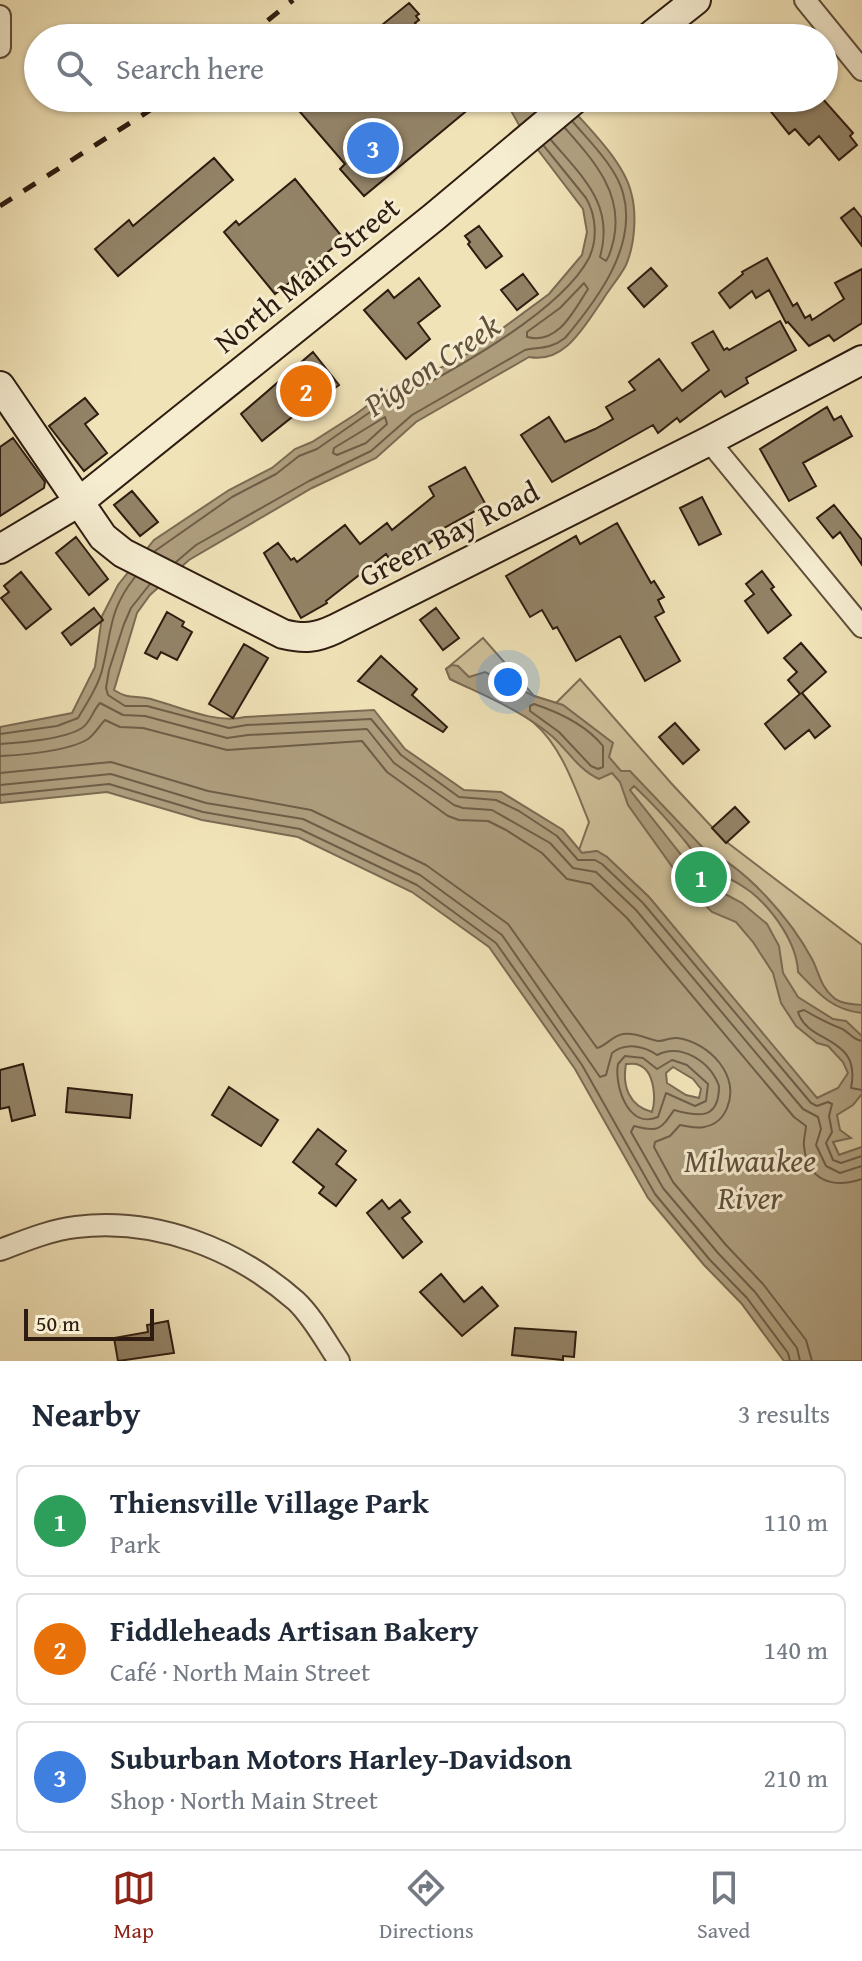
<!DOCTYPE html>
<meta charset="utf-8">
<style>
:root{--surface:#fff;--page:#f2f2f3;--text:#1f2937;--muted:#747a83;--line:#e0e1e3;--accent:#8f2418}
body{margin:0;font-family:"Gentium Book Plus",serif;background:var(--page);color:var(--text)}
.scale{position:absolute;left:24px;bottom:20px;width:130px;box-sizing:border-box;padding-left:8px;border:4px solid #2e1c10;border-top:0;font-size:22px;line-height:28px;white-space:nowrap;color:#2e1c10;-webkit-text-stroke:6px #f6edd1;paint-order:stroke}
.you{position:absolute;left:508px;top:682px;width:28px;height:28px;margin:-20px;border:6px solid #fff;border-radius:50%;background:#1a73e8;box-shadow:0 0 0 12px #1a73e833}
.badge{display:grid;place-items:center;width:52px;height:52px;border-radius:50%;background:var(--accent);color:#fff;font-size:26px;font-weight:700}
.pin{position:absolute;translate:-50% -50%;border:4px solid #fff;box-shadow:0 2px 8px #0006}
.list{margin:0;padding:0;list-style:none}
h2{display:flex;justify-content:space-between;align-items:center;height:104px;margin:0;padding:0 32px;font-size:34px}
h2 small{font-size:26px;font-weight:400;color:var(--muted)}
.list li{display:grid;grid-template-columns:52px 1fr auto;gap:24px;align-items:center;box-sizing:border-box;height:112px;margin:0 16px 16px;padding:0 16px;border:2px solid var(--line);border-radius:12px}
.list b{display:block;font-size:30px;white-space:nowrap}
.list p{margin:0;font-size:26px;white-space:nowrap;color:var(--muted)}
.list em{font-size:26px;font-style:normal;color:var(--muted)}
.icon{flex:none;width:44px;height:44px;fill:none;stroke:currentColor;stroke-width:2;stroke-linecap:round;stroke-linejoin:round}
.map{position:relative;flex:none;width:862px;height:1361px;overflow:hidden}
.search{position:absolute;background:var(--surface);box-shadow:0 2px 6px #0004;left:24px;right:24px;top:24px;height:88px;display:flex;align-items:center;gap:20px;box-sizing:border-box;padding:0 28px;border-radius:44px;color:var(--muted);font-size:30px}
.sheet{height:488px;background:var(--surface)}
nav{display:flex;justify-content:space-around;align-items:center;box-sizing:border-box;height:112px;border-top:2px solid var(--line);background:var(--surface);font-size:22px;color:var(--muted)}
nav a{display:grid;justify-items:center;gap:4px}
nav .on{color:var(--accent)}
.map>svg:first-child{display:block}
.green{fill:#d0c19b;stroke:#7f6e56;stroke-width:2}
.water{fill:#af9f7f;stroke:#7b6b53;stroke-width:2;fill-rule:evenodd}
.pier{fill:#f1e3b8}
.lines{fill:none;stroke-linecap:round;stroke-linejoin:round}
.shore{stroke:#6e5e48;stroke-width:2}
.building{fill:#938367;stroke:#2e1c10;stroke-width:2}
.street-casing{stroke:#5f4e3a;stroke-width:24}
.secondary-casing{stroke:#2e1c10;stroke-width:32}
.street{stroke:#f6edd1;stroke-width:20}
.secondary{stroke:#f6edd1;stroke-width:28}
.rail{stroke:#2e1c10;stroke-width:5;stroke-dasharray:14 14;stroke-linecap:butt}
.labels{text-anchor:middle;stroke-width:6;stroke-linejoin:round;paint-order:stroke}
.street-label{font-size:30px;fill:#2e1c10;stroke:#f6edd1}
.water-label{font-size:32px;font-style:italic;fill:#62503c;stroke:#f6edd1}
</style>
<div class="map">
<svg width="862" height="1361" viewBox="0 0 862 1361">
<rect width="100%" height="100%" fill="#f1e3b8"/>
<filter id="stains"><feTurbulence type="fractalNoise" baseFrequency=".0025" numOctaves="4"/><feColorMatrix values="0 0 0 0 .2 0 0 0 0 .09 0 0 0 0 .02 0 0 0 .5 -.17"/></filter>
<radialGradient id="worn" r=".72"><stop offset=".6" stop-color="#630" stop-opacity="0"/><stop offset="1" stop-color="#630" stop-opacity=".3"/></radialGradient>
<path class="green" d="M483 638 534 696 556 703 580 679 671 783 724 840 862 945V1147L839 1155 833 1142 717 980 649 897 607 857 597 851 582 853 579 850 589 822C575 788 562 747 534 723 510 703 477 692 450 679L446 669Z"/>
<path class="water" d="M504 98H562C584 123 623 160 631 192 637 213 635 244 626 265 620 277 609 289 602 301 584 326 565 364 529 357L416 422 376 458 312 488 189 560 150 595 137 613 114 690C129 700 135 695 151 699 180 707 215 724 245 717L374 710 405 749 464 790 501 792 563 830 582 853 597 851 607 857 649 897 817 1098 838 1088 848 1073 843 1062 828 1046 817 1043 796 1026 781 1003 773 973 753 942 736 922 712 912 686 886 628 805 620 782 612 773 599 779C579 770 569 752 553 737 523 711 485 696 450 679L446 669 452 665 458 666 469 677 485 672 534 696 563 705 613 743 609 757 621 771H630L705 850C746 867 791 920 812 959 819 972 820 986 833 997 840 1004 852 1004 862 1005V1013C832 1010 818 993 798 972 797 943 773 910 751 892 745 888 736 881 729 879 717 875 709 879 706 864 695 857 692 849 684 840 669 821 652 803 634 786L630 790 686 861 714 888 742 903 767 924 779 946 783 973 798 997 833 1019 846 1021 862 1036V1094L853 1105 837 1115 840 1130 851 1138 833 1142 839 1155 862 1147V1361H784L741 1303 704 1265 648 1198 575 1069 489 947 412 892 298 837 202 820 107 792 0 803V727L72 713 95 667 102 616 118 585 154 540 229 490 272 468 295 449 312 442 356 414 398 383 404 387 469 353 549 294 582 255 587 232 583 209 519 125ZM626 1064C630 1064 635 1063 639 1065 655 1071 656 1100 652 1112 629 1106 622 1086 626 1064ZM673 1067 693 1079 701 1089 699 1098 686 1095 667 1083 666 1073Z"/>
<path class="pier" d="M483 0H502L521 38H472L459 13Z"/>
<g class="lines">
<path class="shore" d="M551 140C582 177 615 204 600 257L606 261C611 254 612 246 614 238 623 192 593 160 565 128
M584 283 588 289C573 312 558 345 527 337V332L560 308Z
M385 417 387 424 366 443 337 455 333 453 334 448Z
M155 551 232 497 276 474 299 456 317 449 396 394H408C459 367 562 310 589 258 598 239 596 215 586 198L544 146
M176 562 196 545 309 481 371 451 412 415 525 350C540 347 551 349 565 338 597 300 638 246 623 193 616 167 590 142 573 122
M150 584 131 608 124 624 109 670 106 688 108 695 125 706H147L229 728 247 725 371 719 401 755 459 797 496 800 519 811 557 836 578 860H595L602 864 643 903 811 1103 817 1106 828 1102 832 1104 829 1116 832 1132 826 1143 833 1160 841 1163 862 1156
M534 704C558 712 587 726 603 746V767L598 769 591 766 559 732 530 711V706Z
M0 734 57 726 78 718C87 703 100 683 103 666 112 629 109 610 135 577
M0 744C20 743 65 739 82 728 91 722 93 710 100 703L123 715 145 716 227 738 248 735 367 729 394 763 454 805 463 808 492 810 550 843 573 868 596 872 636 910 803 1109 818 1117 821 1129 816 1145 826 1166 840 1173 862 1166
M0 756C23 755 69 751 88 739 95 734 99 726 105 720L120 727 143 728 227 750 362 741 387 772 448 816 459 820 488 821 506 830 542 853 567 879 591 884 627 918 794 1117 806 1126C806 1132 803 1139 804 1146 807 1181 833 1189 862 1179
M0 773 111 762 208 791 311 810 426 865 508 924 597 1048C606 1046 612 1036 623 1034 638 1032 648 1040 659 1041 665 1041 670 1037 677 1038 709 1042 741 1076 727 1108 723 1118 715 1125 704 1127 696 1129 688 1126 680 1125L670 1136 655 1142 654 1147 673 1182 726 1245 763 1284 806 1340 812 1361
M0 785 111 774 206 803 303 819 420 875 502 935 600 1077 606 1075 612 1053C626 1042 644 1046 657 1055 681 1043 710 1061 719 1086 719 1120 699 1117 674 1110 661 1129 659 1133 634 1126L631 1132 663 1188 718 1253 755 1292 797 1348 800 1361
M0 795 109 784 203 812 300 829 417 885 496 943 582 1065 655 1194 710 1260 747 1298 788 1353 790 1361
M862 1041C852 1040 849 1031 840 1028 827 1023 816 1017 804 1010L798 1012C808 1045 862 1035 851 1088L862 1090
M625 1056 643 1058 657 1069 672 1060 687 1065 708 1084 706 1101 695 1106 666 1093 658 1117C628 1130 614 1085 618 1064Z"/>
</g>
<path class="building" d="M409 3 419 14 416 16 419 20 415 23 427 38H366Z
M288 98H482L364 196 340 169 345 164Z
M760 98H822L853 133 850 136 857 145 839 160 819 136 809 145 795 129 789 134Z
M214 158 233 180 118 276 95 249 129 220 133 226Z
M295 179 344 239 275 294 224 232 236 221 239 225Z
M854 208 862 218V246L841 218Z
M479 226 502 256 486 268 468 244 470 242 465 236Z
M767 258 793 306 797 303 805 318 810 315 812 320 844 299 835 283 862 269V323L834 341 829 335 809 346 788 322 786 323 769 290 756 298 752 291 730 308 719 293 743 274 742 272Z
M651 268 667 286 644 307 628 288Z
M523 274 538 294 517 310 501 290Z
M419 278 440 306 418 323 430 339 406 359 364 310 388 290 394 298Z
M780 321 796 350 746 378 748 383 725 397 721 391 680 422 677 418 658 433 653 425 552 482 521 435 549 417 565 442 595 429 613 419 606 407 635 390 629 382 659 359 682 391 709 370 692 343 713 331 724 350 727 348 729 350Z
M313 352 339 385 332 390 334 393 300 419 296 414 262 441 241 414Z
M85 398 98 414 85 424 107 453 84 471 49 426Z
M827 407 834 420 841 416 852 436 803 463 816 486 789 501 760 449Z
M13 438 45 482 44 488 0 516V447Z
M465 467 486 505 442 529 444 532 396 568 386 554 326 601 327 603 301 618 264 553 278 543 291 560 294 558 297 562 345 525 360 544 387 523 392 530 434 496 429 487Z
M132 491 158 522 140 536 114 505Z
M702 497 721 534 699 545 680 508Z
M834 505 862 540V565L840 532 833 538 817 518Z
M617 523 651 583 654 581 664 597 658 600 664 612 655 617 680 661 645 681 620 636 576 661 557 627 553 629 542 610 530 617 506 576 576 536 580 544Z
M76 537 108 579 89 595 56 553Z
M762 571 774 587 771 589 791 615 768 633 745 601 754 594 746 584Z
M21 572 51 609 26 629 1 598 9 592 4 586Z
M94 608 103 620 71 645 62 633Z
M436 608 459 638 443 650 420 620Z
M167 612 184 622 182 626 192 632 177 660 161 652 157 659 145 653Z
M801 643 826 672 802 693 830 726 815 738 809 730 785 749 765 724 800 694 788 680 797 672 784 658Z
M244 644 268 658 233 718 209 704Z
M381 656 417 689 412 695 447 727 443 732 358 681Z
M675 723 699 750 683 764 659 737Z
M735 807 749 822 726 843 712 828Z
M23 1064 35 1115 12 1121 9 1107 0 1109V1070Z
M229 1087 278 1120 261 1146 212 1115Z
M68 1088 132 1095 130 1118 66 1112Z
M318 1129 346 1151 336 1164 356 1180 336 1206 319 1193 324 1187 293 1162Z
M382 1200 389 1209 400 1200 410 1212 402 1218 422 1242 403 1258 367 1213Z
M441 1274 464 1302 482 1287 498 1306 462 1336 420 1292Z
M168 1321 174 1353 118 1361 114 1338 148 1332 147 1325Z
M515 1328 576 1332 574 1357 563 1356V1360L512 1355Z"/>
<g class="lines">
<defs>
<path id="street" d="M805 0 862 70
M0 16V47
M709 441 862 627
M0 1250C24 1241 50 1230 76 1227 156 1217 237 1249 296 1301 313 1317 326 1342 339 1361"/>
<path id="secondary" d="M648 38 696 0
M0 386 103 537 123 553 283 634C304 639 316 638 335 629L709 441 862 360
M0 549 79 502 434 217 576 98"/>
</defs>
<use href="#street" class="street-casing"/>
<use href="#secondary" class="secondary-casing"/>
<use href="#street" class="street"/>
<use href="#secondary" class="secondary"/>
<path class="rail" d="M246 38 293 0
M0 206 169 98"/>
</g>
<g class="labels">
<g class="street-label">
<text transform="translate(307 275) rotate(-39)" y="10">North Main Street</text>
<text transform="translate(449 534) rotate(-27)" y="10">Green Bay Road</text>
</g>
<g class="water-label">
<text transform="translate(432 365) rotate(-34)" y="11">Pigeon Creek</text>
<text x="750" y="1172">Milwaukee<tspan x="750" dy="37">River</tspan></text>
</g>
</g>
<rect width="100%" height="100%" filter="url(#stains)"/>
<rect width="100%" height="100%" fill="url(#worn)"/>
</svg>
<div class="scale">50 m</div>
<div class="you"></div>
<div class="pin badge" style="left:701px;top:877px;background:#2e9e5b">1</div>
<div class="pin badge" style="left:306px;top:391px;background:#e8710a">2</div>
<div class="pin badge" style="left:373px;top:148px;background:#3f7fe0">3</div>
<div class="search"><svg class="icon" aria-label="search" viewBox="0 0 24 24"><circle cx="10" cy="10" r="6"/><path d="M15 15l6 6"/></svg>Search here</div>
</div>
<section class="sheet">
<h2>Nearby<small>3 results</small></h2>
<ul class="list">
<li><span class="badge" style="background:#2e9e5b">1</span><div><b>Thiensville Village Park</b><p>Park</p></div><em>110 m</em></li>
<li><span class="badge" style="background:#e8710a">2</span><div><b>Fiddleheads Artisan Bakery</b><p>Café · North Main Street</p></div><em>140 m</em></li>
<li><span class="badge" style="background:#3f7fe0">3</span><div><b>Suburban Motors Harley-Davidson</b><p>Shop · North Main Street</p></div><em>210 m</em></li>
</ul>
</section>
<nav>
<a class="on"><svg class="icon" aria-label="map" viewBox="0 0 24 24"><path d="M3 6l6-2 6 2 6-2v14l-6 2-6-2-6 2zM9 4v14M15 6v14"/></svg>Map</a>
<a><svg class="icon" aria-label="directions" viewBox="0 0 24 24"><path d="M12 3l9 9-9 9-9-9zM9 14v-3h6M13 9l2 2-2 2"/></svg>Directions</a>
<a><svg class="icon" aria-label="saved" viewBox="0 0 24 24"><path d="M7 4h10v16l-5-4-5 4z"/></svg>Saved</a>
</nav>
